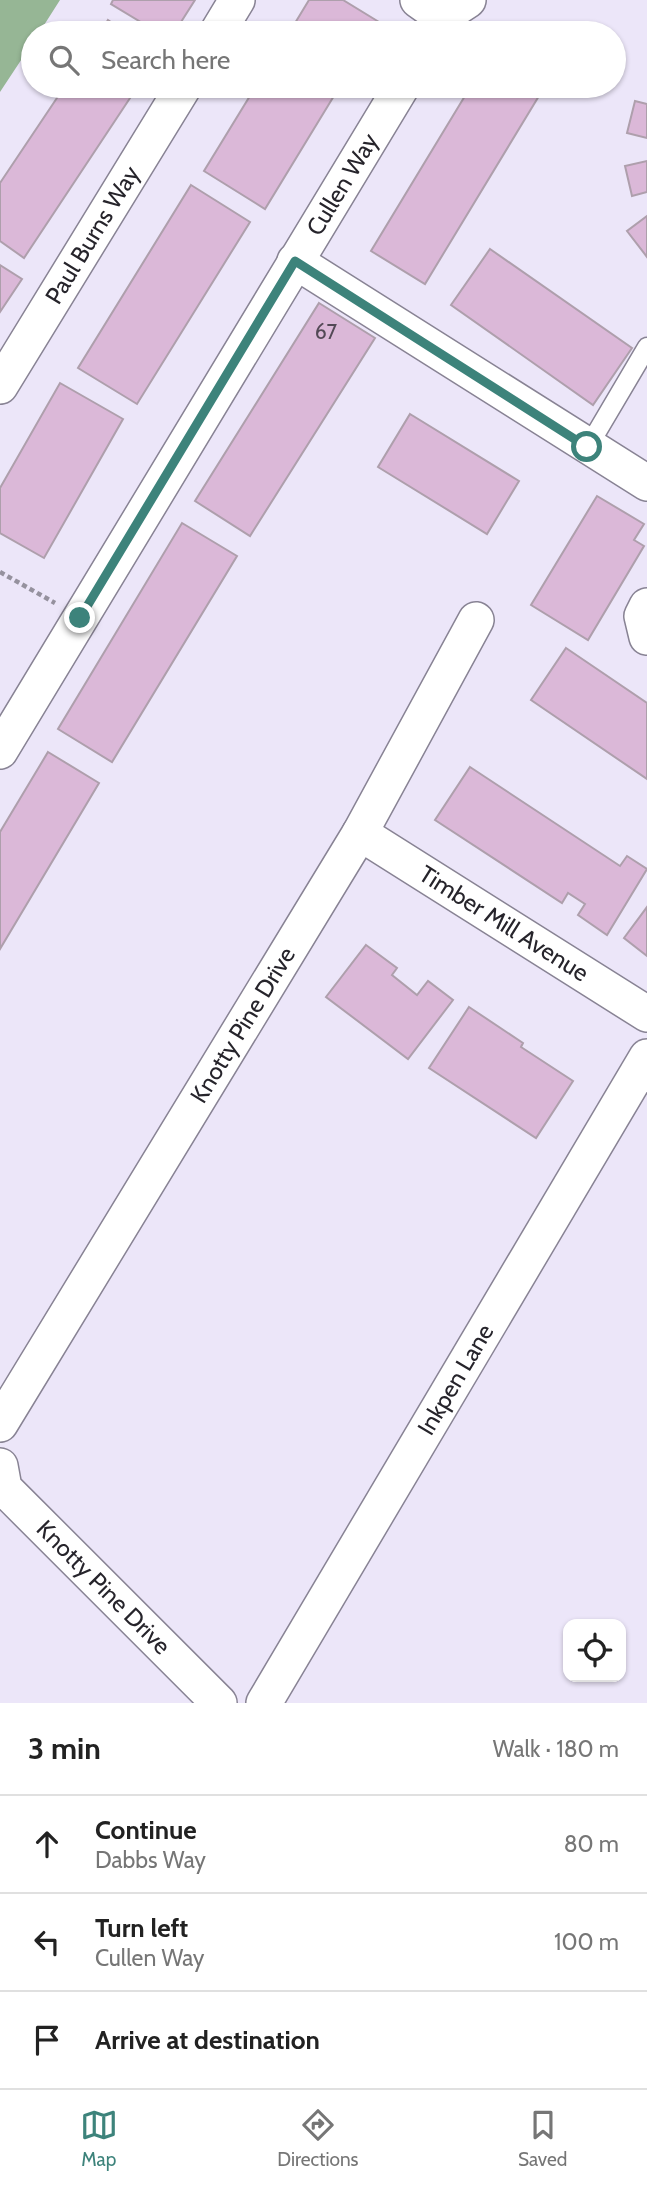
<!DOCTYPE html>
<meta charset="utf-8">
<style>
:root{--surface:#fff;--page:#f2f2f2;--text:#222;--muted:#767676;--line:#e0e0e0;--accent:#3d837b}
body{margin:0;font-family:Cabin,sans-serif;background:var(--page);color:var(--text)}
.controls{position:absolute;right:21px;bottom:21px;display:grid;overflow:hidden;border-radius:14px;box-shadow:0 2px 5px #0004}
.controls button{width:63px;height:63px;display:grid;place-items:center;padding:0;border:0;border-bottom:2px solid var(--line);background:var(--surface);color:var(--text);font:35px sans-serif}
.stop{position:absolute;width:21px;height:21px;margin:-16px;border:5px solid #3d837b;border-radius:50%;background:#fff}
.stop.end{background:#3d837b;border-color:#fff;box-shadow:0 2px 7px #0008}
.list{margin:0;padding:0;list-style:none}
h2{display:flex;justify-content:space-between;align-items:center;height:91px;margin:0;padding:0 28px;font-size:30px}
h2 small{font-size:23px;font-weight:400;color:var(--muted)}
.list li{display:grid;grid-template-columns:46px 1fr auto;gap:21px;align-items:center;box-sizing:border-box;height:98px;padding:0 28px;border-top:2px solid var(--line)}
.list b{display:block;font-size:26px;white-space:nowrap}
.list p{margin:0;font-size:23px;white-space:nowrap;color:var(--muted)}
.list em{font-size:23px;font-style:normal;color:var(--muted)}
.icon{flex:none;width:38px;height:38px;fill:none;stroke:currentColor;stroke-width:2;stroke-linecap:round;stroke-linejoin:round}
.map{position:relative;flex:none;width:647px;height:1703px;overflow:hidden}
.search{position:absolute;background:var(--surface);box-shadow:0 2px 5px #0004;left:21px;right:21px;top:21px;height:77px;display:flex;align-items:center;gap:18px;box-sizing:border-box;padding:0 24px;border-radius:38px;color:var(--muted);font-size:26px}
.sheet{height:385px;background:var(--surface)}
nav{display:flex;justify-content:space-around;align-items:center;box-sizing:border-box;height:98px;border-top:2px solid var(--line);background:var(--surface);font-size:19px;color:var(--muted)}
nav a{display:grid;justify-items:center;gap:4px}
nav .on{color:var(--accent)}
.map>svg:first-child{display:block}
.forest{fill:#96b695}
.building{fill:#dbb8d8;stroke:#ae9fac;stroke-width:2}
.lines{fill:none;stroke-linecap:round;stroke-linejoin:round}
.service-casing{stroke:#888394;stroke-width:21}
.minor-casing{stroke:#888394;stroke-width:38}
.path{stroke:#95919e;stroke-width:4.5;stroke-dasharray:5 3.5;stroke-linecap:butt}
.service{stroke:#fff;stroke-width:18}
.minor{stroke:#fff;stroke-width:35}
.route{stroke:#3d837b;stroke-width:9}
.labels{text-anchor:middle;stroke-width:7;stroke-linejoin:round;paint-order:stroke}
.number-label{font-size:21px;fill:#534956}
.street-label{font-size:24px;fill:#26242b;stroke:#fff}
</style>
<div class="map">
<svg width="647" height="1703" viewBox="0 0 647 1703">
<rect width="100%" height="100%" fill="#ece6f9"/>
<path class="forest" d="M0 0H60L39 33H33V42L0 92Z"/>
<path class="building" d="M113 0H195L174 33H159L111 4Z
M309 0H343L379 22 372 33H289Z
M108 20 127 33H100Z
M507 27 518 33H503Z
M65 86H138L24 258 0 241V183Z
M256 86H340L265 209 204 171Z
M471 86H545L425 284 371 251Z
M635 101 647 104V138L627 133Z
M647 161V192L632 196 625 166Z
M191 185 250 222 137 404 78 368Z
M647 216V257L627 231Z
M490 249 632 348 593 405 451 305Z
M0 265 22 279 0 312Z
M319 303 375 338 250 536 195 501Z
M60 383 123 419 44 558 0 533V488Z
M410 414 519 481 487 534 378 467Z
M597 496 644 524 634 540 644 546 588 640 531 605Z
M182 523 237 556 112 762 58 729Z
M566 648 647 703V779L531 700Z
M48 752 99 783 0 949V832Z
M470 767 620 866 627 856 647 869 607 935 578 915 585 904 568 893 562 903 435 820Z
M647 907V956L624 938Z
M366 945 397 968 392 975 417 995 428 981 453 1000 408 1059 326 997Z
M469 1007 523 1043 521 1047 573 1081 536 1138 429 1068Z"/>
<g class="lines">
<defs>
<path id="service" d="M588 447 647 347"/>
<g id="minor">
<path d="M418 0 442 17"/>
<path d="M217 33 237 0"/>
<path d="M432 33 442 17 468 0"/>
<path d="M295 261 647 483"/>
<path id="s1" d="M0 386 184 86"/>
<path d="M647 606 642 616 647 637"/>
<path id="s2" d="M0 751 402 86"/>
<path id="s3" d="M360 833 647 1014"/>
<path id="s4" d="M0 1424 360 833 476 620"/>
<path id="s5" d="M0 1466 4 1488 219 1703"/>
<path id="s6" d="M264 1703 647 1057"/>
</g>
</defs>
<use href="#service" class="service-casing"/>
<use href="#minor" class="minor-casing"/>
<path class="path" d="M0 572 55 603"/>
<use href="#service" class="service"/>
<use href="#minor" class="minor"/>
</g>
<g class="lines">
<path class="route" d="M80 618 295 261 587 447"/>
</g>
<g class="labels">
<g class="number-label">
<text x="326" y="339">67</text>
</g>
<g class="street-label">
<text dy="8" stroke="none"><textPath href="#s2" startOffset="662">Cullen Way</textPath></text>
<text dy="8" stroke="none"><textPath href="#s1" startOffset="177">Paul Burns Way</textPath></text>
<text dy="8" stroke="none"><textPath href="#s3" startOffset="170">Timber Mill Avenue</textPath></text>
<text dy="8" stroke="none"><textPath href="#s4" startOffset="467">Knotty Pine Drive</textPath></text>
<text dy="8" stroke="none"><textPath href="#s6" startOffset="376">Inkpen Lane</textPath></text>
<text dy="8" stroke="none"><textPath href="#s5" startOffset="163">Knotty Pine Drive</textPath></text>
</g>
</g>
</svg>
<div class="controls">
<button><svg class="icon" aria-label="locate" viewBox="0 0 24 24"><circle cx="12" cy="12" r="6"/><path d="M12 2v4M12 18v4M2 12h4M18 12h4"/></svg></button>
</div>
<div class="stop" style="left:587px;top:447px"></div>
<div class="stop end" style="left:80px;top:618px"></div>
<div class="search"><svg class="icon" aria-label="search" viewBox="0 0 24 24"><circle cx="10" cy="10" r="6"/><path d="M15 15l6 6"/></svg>Search here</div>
</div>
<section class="sheet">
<h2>3 min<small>Walk · 180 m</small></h2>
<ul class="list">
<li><svg class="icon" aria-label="ahead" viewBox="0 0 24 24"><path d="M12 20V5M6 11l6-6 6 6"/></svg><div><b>Continue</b><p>Dabbs Way</p></div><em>80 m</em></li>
<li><svg class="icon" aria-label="left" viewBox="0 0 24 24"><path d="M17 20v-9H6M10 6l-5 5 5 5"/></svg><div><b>Turn left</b><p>Cullen Way</p></div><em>100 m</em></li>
<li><svg class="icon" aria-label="arrive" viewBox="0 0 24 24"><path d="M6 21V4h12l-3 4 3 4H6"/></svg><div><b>Arrive at destination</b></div></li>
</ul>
</section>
<nav>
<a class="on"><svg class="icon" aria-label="map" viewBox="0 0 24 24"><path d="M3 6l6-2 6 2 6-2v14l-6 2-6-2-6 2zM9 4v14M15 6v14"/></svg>Map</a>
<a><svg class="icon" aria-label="directions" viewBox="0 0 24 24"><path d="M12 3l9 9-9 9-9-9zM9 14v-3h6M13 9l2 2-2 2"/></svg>Directions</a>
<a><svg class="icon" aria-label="saved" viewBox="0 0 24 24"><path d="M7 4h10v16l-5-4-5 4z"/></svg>Saved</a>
</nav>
